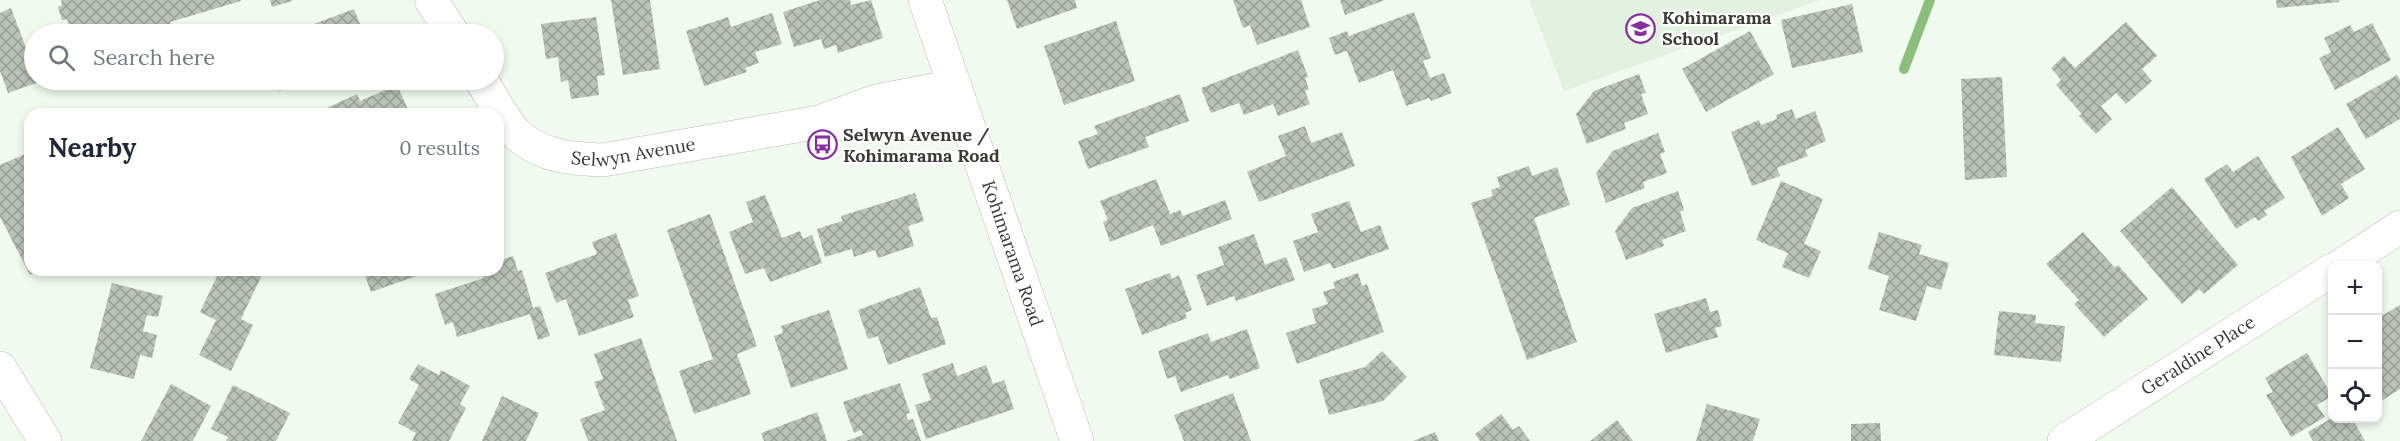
<!DOCTYPE html>
<meta charset="utf-8">
<style>
:root{--surface:#fff;--page:#f2f2f3;--text:#1f2937;--muted:#747a83;--line:#e0e1e3}
body{margin:0;font-family:Lora,serif;background:var(--page);color:var(--text)}
.controls{position:absolute;right:18px;bottom:18px;display:grid;overflow:hidden;border-radius:12px;box-shadow:0 3px 9px #0003}
.controls button{width:54px;height:54px;display:grid;place-items:center;padding:0;border:0;border-bottom:2px solid var(--line);background:var(--surface);color:var(--text);font:30px sans-serif}
.list{margin:0;padding:0;list-style:none}
h2{display:flex;justify-content:space-between;align-items:center;height:78px;margin:0;padding:0 24px;font-size:26px}
h2 small{font-size:20px;font-weight:400;color:var(--muted)}
.icon{flex:none;width:33px;height:33px;fill:none;stroke:currentColor;stroke-width:2;stroke-linecap:round;stroke-linejoin:round}
.map{position:relative;flex:none;width:2400px;height:441px;overflow:hidden}
.search{position:absolute;background:var(--surface);box-shadow:0 3px 9px #0003;left:24px;top:24px;width:480px;height:66px;display:flex;align-items:center;gap:15px;box-sizing:border-box;padding:0 21px;border-radius:33px;color:var(--muted);font-size:22px}
.panel{position:absolute;background:var(--surface);box-shadow:0 3px 9px #0003;left:24px;top:108px;width:480px;height:168px;border-radius:18px}
.map>svg:first-child{display:block}
.built{fill:#e3f1e0}
.lines{fill:none;stroke-linecap:round;stroke-linejoin:round}
.stream{stroke:#8cbf7e;stroke-width:10}
.building{fill:url(#building-cross-hatch)}
.minor-casing{stroke:#b6beb4;stroke-width:34}
.secondary-casing{stroke:#b6beb4;stroke-width:34}
.minor{stroke:#fff;stroke-width:33}
.secondary{stroke:#fff;stroke-width:33}
.labels{text-anchor:middle;stroke-width:4.5;stroke-linejoin:round;paint-order:stroke}
.poi-label{font-size:18px;font-weight:bold;fill:#383c37;stroke:#fff;text-anchor:start}
.street-label{font-size:18px;fill:#383c37;stroke:#fff}
</style>
<div class="map">
<svg width="2400" height="441" viewBox="0 0 2400 441">
<defs>
<pattern id="building-cross-hatch" width="8" height="8" patternUnits="userSpaceOnUse" patternTransform="scale(1.5)"><rect width="8" height="8" fill="#bac3b8"/><path d="M0 0l8 8M0 8l8-8" fill="none" stroke="#98a096"/></pattern>
</defs>
<rect width="100%" height="100%" fill="#f1faef"/>
<path class="built" d="M1529 0H1820L1564 91Z"/>
<g class="lines">
<path class="stream" d="M1904 69 1930 0"/>
</g>
<path class="building" d="M61 0H240L241 1 170 22 174 34H71L67 19 62 20 58 7 62 5Z
M270 0H292V1L272 7Z
M611 0H650L660 69 623 75Z
M820 0H850L851 5 871 0 883 38 838 53 836 45 824 49 821 39 794 47 783 12Z
M1007 0H1075L1077 8 1017 29Z
M1233 0H1301L1310 27 1257 45 1250 25 1243 28Z
M1340 0H1385L1345 15Z
M2276 0H2339V2L2277 8Z
M1852 4 1863 52 1792 68 1781 20Z
M11 8 34 69V80H39V82L8 93 0 71V13Z
M354 9 364 34H287Z
M1414 12 1431 58 1423 61 1430 78 1444 73 1452 93 1431 101 1429 98 1406 106 1393 70 1359 83 1347 51 1335 55 1329 38 1347 31 1349 36Z
M772 13 782 44 755 52 759 63 745 68 747 72 704 86 686 31 728 17 731 27Z
M596 17 605 75 597 76 599 95 571 99 568 80 561 82 558 57 546 59 541 24Z
M1116 21 1135 81 1064 105 1044 46Z
M2126 22 2157 56 2142 69 2152 81 2126 104 2116 93 2101 106 2112 119 2096 134 2079 116 2082 114 2056 85 2061 80 2051 68 2064 56 2075 68Z
M2372 23 2391 60 2335 90 2319 58 2331 52 2324 38 2350 25 2354 32Z
M1750 31 1774 74 1706 112 1682 69Z
M1298 50 1308 77 1305 78 1309 89 1305 91 1310 104 1278 116 1273 104 1244 115 1239 103 1211 113 1201 88Z
M1639 74 1646 93 1641 94 1648 114 1624 123 1626 129 1587 144 1576 114 1594 91Z
M2397 75 2400 80V119L2366 139 2346 104Z
M2002 77 2007 177 1965 180 1961 79Z
M274 80H307L279 91Z
M397 85 410 114H314L357 94 360 101Z
M1180 94 1189 121 1145 137 1149 147 1088 169 1078 141 1098 134 1094 126Z
M1792 109 1796 119 1815 111 1826 141 1805 150 1808 156 1777 168 1780 176 1752 186 1731 132 1759 120 1761 125 1777 119 1776 115Z
M1305 126 1311 143 1342 132 1355 166 1259 202 1247 172 1286 156 1278 136Z
M2338 127 2365 169 2341 184 2349 198 2322 216 2291 157Z
M1658 133 1665 152 1660 154 1667 173 1643 182 1645 188 1606 203 1596 173 1613 151Z
M30 152V270H40L30 275 0 217V165Z
M2258 156 2285 198 2264 211 2267 215 2258 221 2255 217 2236 229 2204 179 2227 164 2233 172Z
M1529 166 1532 176 1557 167 1570 205 1534 218 1577 342 1527 360 1471 203 1493 196 1491 190 1500 187 1497 177Z
M1156 179 1170 214 1180 210 1183 216 1225 200 1232 219 1161 246 1153 225 1110 242 1103 222 1108 220 1100 201Z
M1781 181 1823 199 1804 244 1821 251 1809 278 1782 267 1788 253 1756 240Z
M2172 187 2238 265 2204 294 2199 289 2182 304 2120 231Z
M1678 191 1684 210 1680 212 1686 231 1662 240 1664 246 1626 260 1615 231 1632 208Z
M915 193 924 221 908 226 914 246 878 258 875 250 854 257 852 249 825 257 817 229 842 221 841 216Z
M765 195 782 238 800 231 803 239 812 235 822 263 770 282 764 268 745 274 729 232 753 222 746 202Z
M1349 201 1361 232 1380 225 1389 249 1333 269 1330 263 1304 272 1293 241 1318 232 1311 214Z
M710 214 757 346 737 354 751 394 694 414 679 371 713 359 667 230Z
M1879 232 1922 245 1919 254 1949 263 1941 290 1927 286 1916 321 1879 310 1889 276 1868 269Z
M2083 232 2115 268 2118 265 2148 299 2104 337 2074 304 2079 300 2046 264Z
M616 233 639 296 628 300 634 317 579 336 566 299 556 303 545 273 597 254 592 242Z
M1254 234 1265 265 1286 257 1295 280 1236 301 1234 296 1207 306 1196 275 1224 265 1218 247Z
M513 256 518 271 522 270 533 308 540 306 550 336 538 340 530 314 457 337 453 322 445 325 435 294 484 278 481 270H498V261Z
M220 270H251L262 275 241 319 253 325 231 371 199 355 216 320 200 312Z
M363 270H424L425 273 371 292Z
M1170 273 1172 279 1179 275 1192 310 1185 313 1187 318 1142 335 1125 289Z
M1358 273 1362 286 1367 284 1384 332 1297 364 1286 333 1316 323 1312 309 1328 304 1323 292 1335 288 1333 282Z
M112 283 163 296 158 317 147 315 143 331 157 335 152 358 140 355 134 379 90 368Z
M920 287 931 318 937 317 946 344 888 365 878 336 868 339 858 310Z
M1706 298 1710 312 1718 310 1722 326 1715 328 1718 337 1666 353 1654 314Z
M2400 305V389L2378 403V318Z
M829 310 848 369 791 388 774 336 783 333 781 326Z
M1999 311 2036 315 2035 323 2065 326 2061 362 1994 355Z
M1247 329 1260 368 1230 379 1228 375 1181 392 1175 376 1167 379 1158 351 1208 333 1211 342Z
M641 338 677 441H588L580 419 605 410 594 382 603 379 594 354Z
M1382 351 1407 377 1383 401 1329 415 1319 380 1365 367Z
M2307 353 2332 396 2317 405 2325 417 2291 437 2266 395 2273 392 2265 378Z
M953 363 957 376 986 365 993 384 1004 380 1014 409 926 439 915 405 931 400 922 374Z
M418 364 439 375 441 370 470 386 460 404 466 408 449 441H412L416 433 398 423 419 385 409 379Z
M900 383 910 413 906 414 908 420 913 419 921 441H846L863 435 861 430 854 433 843 402Z
M171 384 211 406 193 441H141Z
M233 385 290 413 276 441H226L228 437 211 429Z
M1233 393 1251 441H1184L1174 415Z
M502 396 539 413 526 441H482Z
M1707 404 1760 419 1753 441H1696Z
M817 412 827 441H764L761 433Z
M1501 414 1513 430 1519 426 1530 441H1480L1475 434Z
M2332 418H2352L2365 441H2313L2308 432Z
M1617 420 1633 441H1590Z
M1880 423 1881 441H1851V424Z
M1435 432 1439 441H1413Z"/>
<g class="lines">
<defs>
<g id="minor">
<path d="M431 0 453 34"/>
<path id="s1" d="M481 80C492 96 505 125 520 137 544 157 574 159 603 160L819 122 876 101 955 86"/>
<path d="M833 123 879 125 964 114"/>
<path d="M2340 266 2400 227"/>
<path d="M0 368 45 441"/>
<path id="s2" d="M2064 441 2332 270"/>
</g>
<g id="secondary">
<path id="s3" d="M925 0 1077 441"/>
</g>
</defs>
<use href="#minor" class="minor-casing"/>
<use href="#secondary" class="secondary-casing"/>
<use href="#minor" class="minor"/>
<use href="#secondary" class="secondary"/>
</g>
<defs>
<symbol id="school-ring" viewBox="-11 -11 22 22"><circle r="9.5" fill="#fff" stroke="#872f9c" stroke-width="1.5"/><path d="M0-5L7-2L0 1L-7-2ZM-4 1L0 2.5L4 1V4Q0 6-4 4Z" fill="#872f9c"/></symbol>
<symbol id="bus-ring" viewBox="-11 -11 22 22"><circle r="9.5" fill="#fff" stroke="#872f9c" stroke-width="1.5"/><path d="M-5-6H5V4H4V6H2V4H-2V6H-4V4H-5ZM-3.5-4V0h7V-4ZM-3.5 1.2v1.5H-2V1.2ZM2 1.2v1.5H3.5V1.2Z" fill="#872f9c"/></symbol>
</defs>
<g fill-rule="evenodd">
<use href="#school-ring" x="1624" y="12" width="33" height="33"/>
<use href="#bus-ring" x="806" y="128" width="33" height="33"/>
</g>
<g class="labels">
<g class="poi-label">
<text x="1662" y="24">Kohimarama<tspan x="1662" dy="21">School</tspan></text>
<text x="843" y="141">Selwyn Avenue /<tspan x="843" dy="21">Kohimarama Road</tspan></text>
</g>
<g class="street-label">
<text dy="6" stroke="none"><textPath href="#s1" startOffset="188">Selwyn Avenue</textPath></text>
<text dy="6" stroke="none"><textPath href="#s3" startOffset="268">Kohimarama Road</textPath></text>
<text dy="6" stroke="none"><textPath href="#s2" startOffset="159">Geraldine Place</textPath></text>
</g>
</g>
</svg>
<div class="controls">
<button>+</button>
<button>−</button>
<button><svg class="icon" aria-label="locate" viewBox="0 0 24 24"><circle cx="12" cy="12" r="6"/><path d="M12 2v4M12 18v4M2 12h4M18 12h4"/></svg></button>
</div>
<div class="search"><svg class="icon" aria-label="search" viewBox="0 0 24 24"><circle cx="10" cy="10" r="6"/><path d="M15 15l6 6"/></svg>Search here</div>
<section class="panel">
<h2>Nearby<small>0 results</small></h2>
<ul class="list">
</ul>
</section>
</div>
